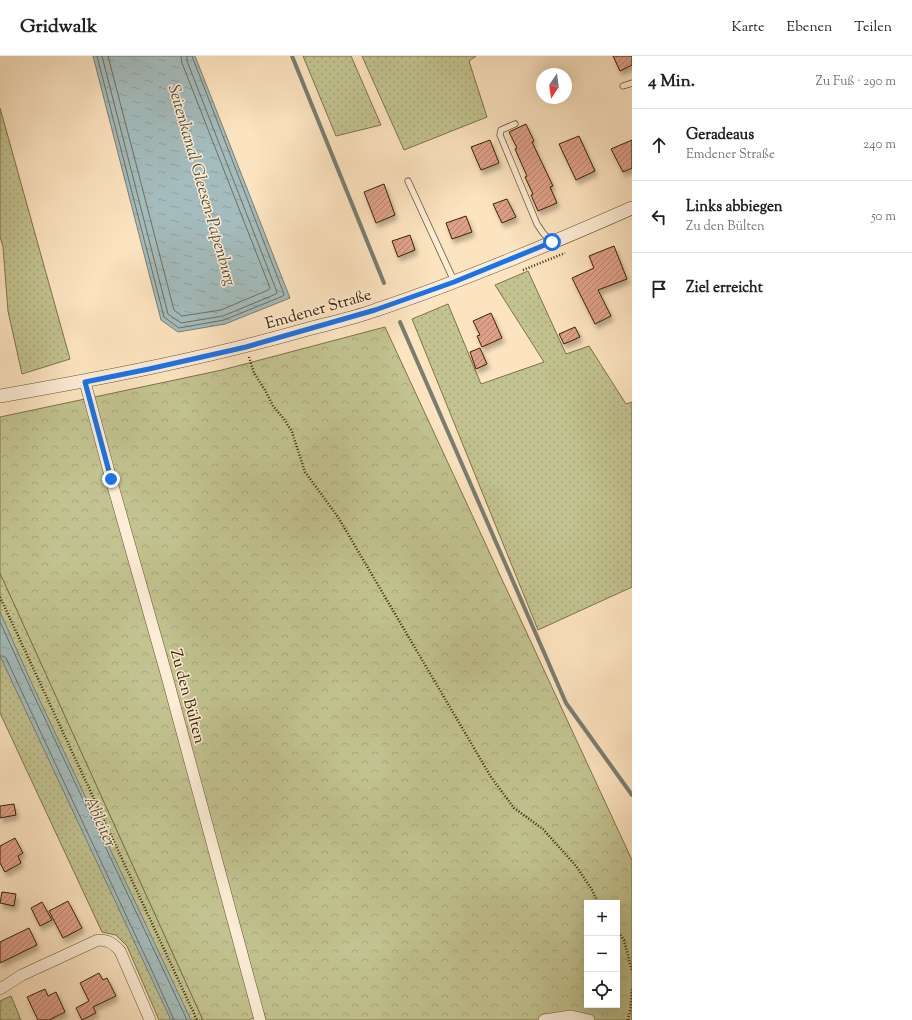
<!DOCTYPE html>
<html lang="de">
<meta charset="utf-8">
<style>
:root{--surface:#fff;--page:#f2f2f2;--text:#202124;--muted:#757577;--line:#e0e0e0}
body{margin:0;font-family:"Sorts Mill Goudy",serif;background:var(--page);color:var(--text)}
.controls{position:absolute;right:12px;bottom:12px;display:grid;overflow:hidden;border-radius:0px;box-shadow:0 4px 16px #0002}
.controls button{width:36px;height:36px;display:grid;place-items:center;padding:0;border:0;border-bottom:1px solid var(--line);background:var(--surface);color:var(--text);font:20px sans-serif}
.compass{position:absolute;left:536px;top:12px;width:36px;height:36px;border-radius:50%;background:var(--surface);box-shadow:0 4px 16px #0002;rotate:193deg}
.stop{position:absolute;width:12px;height:12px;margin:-9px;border:3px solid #1a73e8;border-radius:50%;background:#fff}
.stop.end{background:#1a73e8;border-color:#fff;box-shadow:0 1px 4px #0008}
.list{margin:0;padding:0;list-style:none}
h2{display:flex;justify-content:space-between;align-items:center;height:52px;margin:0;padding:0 16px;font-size:17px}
h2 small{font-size:13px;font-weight:400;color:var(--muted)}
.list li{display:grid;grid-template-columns:26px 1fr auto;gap:12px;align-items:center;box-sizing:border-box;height:72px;padding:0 16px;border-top:1px solid var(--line)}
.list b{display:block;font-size:15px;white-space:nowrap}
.list p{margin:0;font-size:13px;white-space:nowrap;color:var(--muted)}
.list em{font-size:13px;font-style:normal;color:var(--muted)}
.icon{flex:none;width:22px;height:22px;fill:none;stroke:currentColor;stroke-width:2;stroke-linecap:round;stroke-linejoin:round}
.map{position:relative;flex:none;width:632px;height:964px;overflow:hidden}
header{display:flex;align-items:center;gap:24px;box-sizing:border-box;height:56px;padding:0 20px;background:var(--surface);border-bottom:1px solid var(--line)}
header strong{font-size:19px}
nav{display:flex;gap:22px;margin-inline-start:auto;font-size:14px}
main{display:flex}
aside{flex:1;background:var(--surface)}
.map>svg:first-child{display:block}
.green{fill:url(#green-dots);stroke:#7e7248}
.forest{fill:url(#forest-crowns);stroke:#7e7248;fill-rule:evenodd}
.water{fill:url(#water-ripples);stroke:#797e71}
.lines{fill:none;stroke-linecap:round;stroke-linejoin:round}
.shore{stroke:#6e6f5e;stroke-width:1}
.stream{stroke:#797e71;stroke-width:4}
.building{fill:url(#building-hatch);stroke:#392200;filter:url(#shadow)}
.service-casing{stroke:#6a5230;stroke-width:7}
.minor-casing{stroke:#6a5230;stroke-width:12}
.tertiary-casing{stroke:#6a5230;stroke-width:14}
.path{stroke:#392200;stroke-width:2.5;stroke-dasharray:1 2;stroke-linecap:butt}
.service{stroke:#fdedd6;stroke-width:5.5}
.minor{stroke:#fdedd6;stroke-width:11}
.tertiary{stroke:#fdedd6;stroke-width:13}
.route{stroke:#1a73e8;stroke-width:5}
.labels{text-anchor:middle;stroke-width:3;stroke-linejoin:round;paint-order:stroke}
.street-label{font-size:16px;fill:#392200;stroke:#fdedd6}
.water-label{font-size:17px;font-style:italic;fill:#595039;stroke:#fdedd6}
</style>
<header>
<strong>Gridwalk</strong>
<nav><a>Karte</a><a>Ebenen</a><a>Teilen</a></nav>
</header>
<main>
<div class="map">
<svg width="632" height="964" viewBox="0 0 632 964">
<defs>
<pattern id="green-dots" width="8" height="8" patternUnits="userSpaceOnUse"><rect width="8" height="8" fill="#c2c390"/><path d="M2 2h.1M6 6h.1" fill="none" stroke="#a7a77a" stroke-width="1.8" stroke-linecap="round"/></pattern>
<pattern id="forest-crowns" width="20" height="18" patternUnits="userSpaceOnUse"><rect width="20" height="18" fill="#c2c390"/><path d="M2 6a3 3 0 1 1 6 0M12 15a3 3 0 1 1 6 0" fill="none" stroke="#a7a77a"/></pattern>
<pattern id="water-ripples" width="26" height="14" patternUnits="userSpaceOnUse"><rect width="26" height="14" fill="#a4bcbd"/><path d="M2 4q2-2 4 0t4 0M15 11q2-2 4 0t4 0" fill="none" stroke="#8ea1a1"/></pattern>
<pattern id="building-hatch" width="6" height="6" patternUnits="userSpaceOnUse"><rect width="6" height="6" fill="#dfa08a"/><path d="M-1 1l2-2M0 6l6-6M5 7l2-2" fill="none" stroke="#b6826e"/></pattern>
<filter id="shadow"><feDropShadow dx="2.5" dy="4.5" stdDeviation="2" flood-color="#0004"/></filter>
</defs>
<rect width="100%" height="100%" fill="#fce4c0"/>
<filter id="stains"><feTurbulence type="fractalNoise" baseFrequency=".005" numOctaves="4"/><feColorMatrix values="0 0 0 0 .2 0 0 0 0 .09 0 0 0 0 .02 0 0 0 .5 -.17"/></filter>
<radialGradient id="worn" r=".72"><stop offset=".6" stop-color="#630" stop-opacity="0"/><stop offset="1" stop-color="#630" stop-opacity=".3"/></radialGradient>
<path class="green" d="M303 0H351L381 69 336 80Z
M362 0H476L469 5 487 61 404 94Z
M0 52 70 303 22 318 8 255 3 191 0 180Z
M528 215 566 298 589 290 626 348 632 346V531L538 574 412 263 448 248 481 328 544 306 495 229Z
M0 517 203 964H159L127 890 116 879 102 876 0 657Z
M11 940 21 964H0V945Z"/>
<path class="forest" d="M385 271 632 804V964H266L264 957 249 964H203L0 517V361L222 314ZM587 847H617V949H587Z"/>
<path class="water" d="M93 0H195L290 242 225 268 178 276 161 264Z
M0 556 33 630 191 964H171L0 600Z"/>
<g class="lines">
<path class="shore" d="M97 0 164 261 179 272 224 264 283 240 284 238 192 0
M102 0 168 258 181 267 223 260 276 238 277 236 187 5V0
M108 0 174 254 182 260 221 254 268 234 270 232 182 7 181 0
M0 566 30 631 187 964
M0 600H3L6 602 153 917 174 964"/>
<path class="stream" d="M292 0 384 227
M400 266 566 647 632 739"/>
</g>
<path class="building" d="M613 0H632V9L620 15Z
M526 68 534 85 532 86 553 130 550 131 557 147 538 155 531 139 533 138 525 121 527 120 515 93 517 92 509 76Z
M579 80 595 115 576 124 559 88Z
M490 84 499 107 481 114 471 91Z
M632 84V112L623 116 611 93Z
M384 128 395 159 376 167 364 136Z
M507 143 516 161 502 167 493 148Z
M466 160 472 176 452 183 446 167Z
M410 179 415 194 398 201 392 185Z
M614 190 627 223 598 234 611 260 595 268 572 222 594 212 589 200Z
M491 257 502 282 482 291 477 280 480 279 473 265Z
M575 271 580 281 564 288 559 278Z
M480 292 487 308 476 313 470 296Z
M14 748 16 759 0 762V750Z
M15 782 23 797 18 800 21 807 5 816 0 807V790Z
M2 836 16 838 14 850 0 847Z
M68 845 82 872 63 882 49 855Z
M42 846 52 864 40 870 31 852Z
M29 872 37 889 0 907V886Z
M99 917 103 924 107 922 116 940 93 951 96 957 82 964 76 952 89 945 80 927Z
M45 933 48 940 56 936 65 956 49 964H38L27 941Z"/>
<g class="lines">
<defs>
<path id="service" d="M623 30 632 27
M515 68 501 74 500 79 537 168 543 177 552 186
M408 125 454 225"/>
<path id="minor" d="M85 326 111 423 166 617 260 964
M0 933 22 919 98 884C108 884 113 887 120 895L150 964
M544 964 571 960 589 964"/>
<path id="tertiary" d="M0 340C104 322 207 302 308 273 331 267 354 262 376 254 463 225 548 189 632 152"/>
</defs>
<use href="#service" class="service-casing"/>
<use href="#minor" class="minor-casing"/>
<use href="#tertiary" class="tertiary-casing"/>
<path class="path" d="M523 214 565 197
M249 301 254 317 265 334 273 350 284 363 292 376 305 416 338 461 491 721 514 752 543 773 576 810 592 834 598 847
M0 541 197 964
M617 874 624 884 632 915
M628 964 630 955 632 932"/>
<use href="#service" class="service"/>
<use href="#minor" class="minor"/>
<use href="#tertiary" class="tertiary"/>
</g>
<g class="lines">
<path class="route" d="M111 423 85 326 149 313 246 291 375 254 454 226 552 186"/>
</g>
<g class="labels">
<g class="street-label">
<text transform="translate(318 252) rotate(-16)" y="6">Emdener Straße</text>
<text transform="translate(189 640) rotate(75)" y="6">Zu den Bülten</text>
</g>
<g class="water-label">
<text transform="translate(203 129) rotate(74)" y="6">Seitenkanal Gleesen-Papenburg</text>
<text transform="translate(101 765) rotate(65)" y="6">Ableiter</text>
</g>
</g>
<rect width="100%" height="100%" filter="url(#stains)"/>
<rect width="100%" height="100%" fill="url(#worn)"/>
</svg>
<div class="controls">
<button>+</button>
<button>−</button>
<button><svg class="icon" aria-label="locate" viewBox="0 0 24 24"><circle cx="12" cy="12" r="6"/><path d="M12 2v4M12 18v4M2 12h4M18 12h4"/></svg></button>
</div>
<svg class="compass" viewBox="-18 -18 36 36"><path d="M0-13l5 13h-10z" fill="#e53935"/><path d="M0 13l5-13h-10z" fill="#757577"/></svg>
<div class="stop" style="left:552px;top:186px"></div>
<div class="stop end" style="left:111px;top:423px"></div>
</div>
<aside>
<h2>4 Min.<small>Zu Fuß · 290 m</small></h2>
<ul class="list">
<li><svg class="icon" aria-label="ahead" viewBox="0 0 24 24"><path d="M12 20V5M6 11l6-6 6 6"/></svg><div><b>Geradeaus</b><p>Emdener Straße</p></div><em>240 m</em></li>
<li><svg class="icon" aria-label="left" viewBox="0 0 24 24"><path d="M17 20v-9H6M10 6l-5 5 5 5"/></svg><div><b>Links abbiegen</b><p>Zu den Bülten</p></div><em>50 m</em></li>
<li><svg class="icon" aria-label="arrive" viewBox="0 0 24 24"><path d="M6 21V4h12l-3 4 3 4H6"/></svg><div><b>Ziel erreicht</b></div></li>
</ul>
</aside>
</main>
